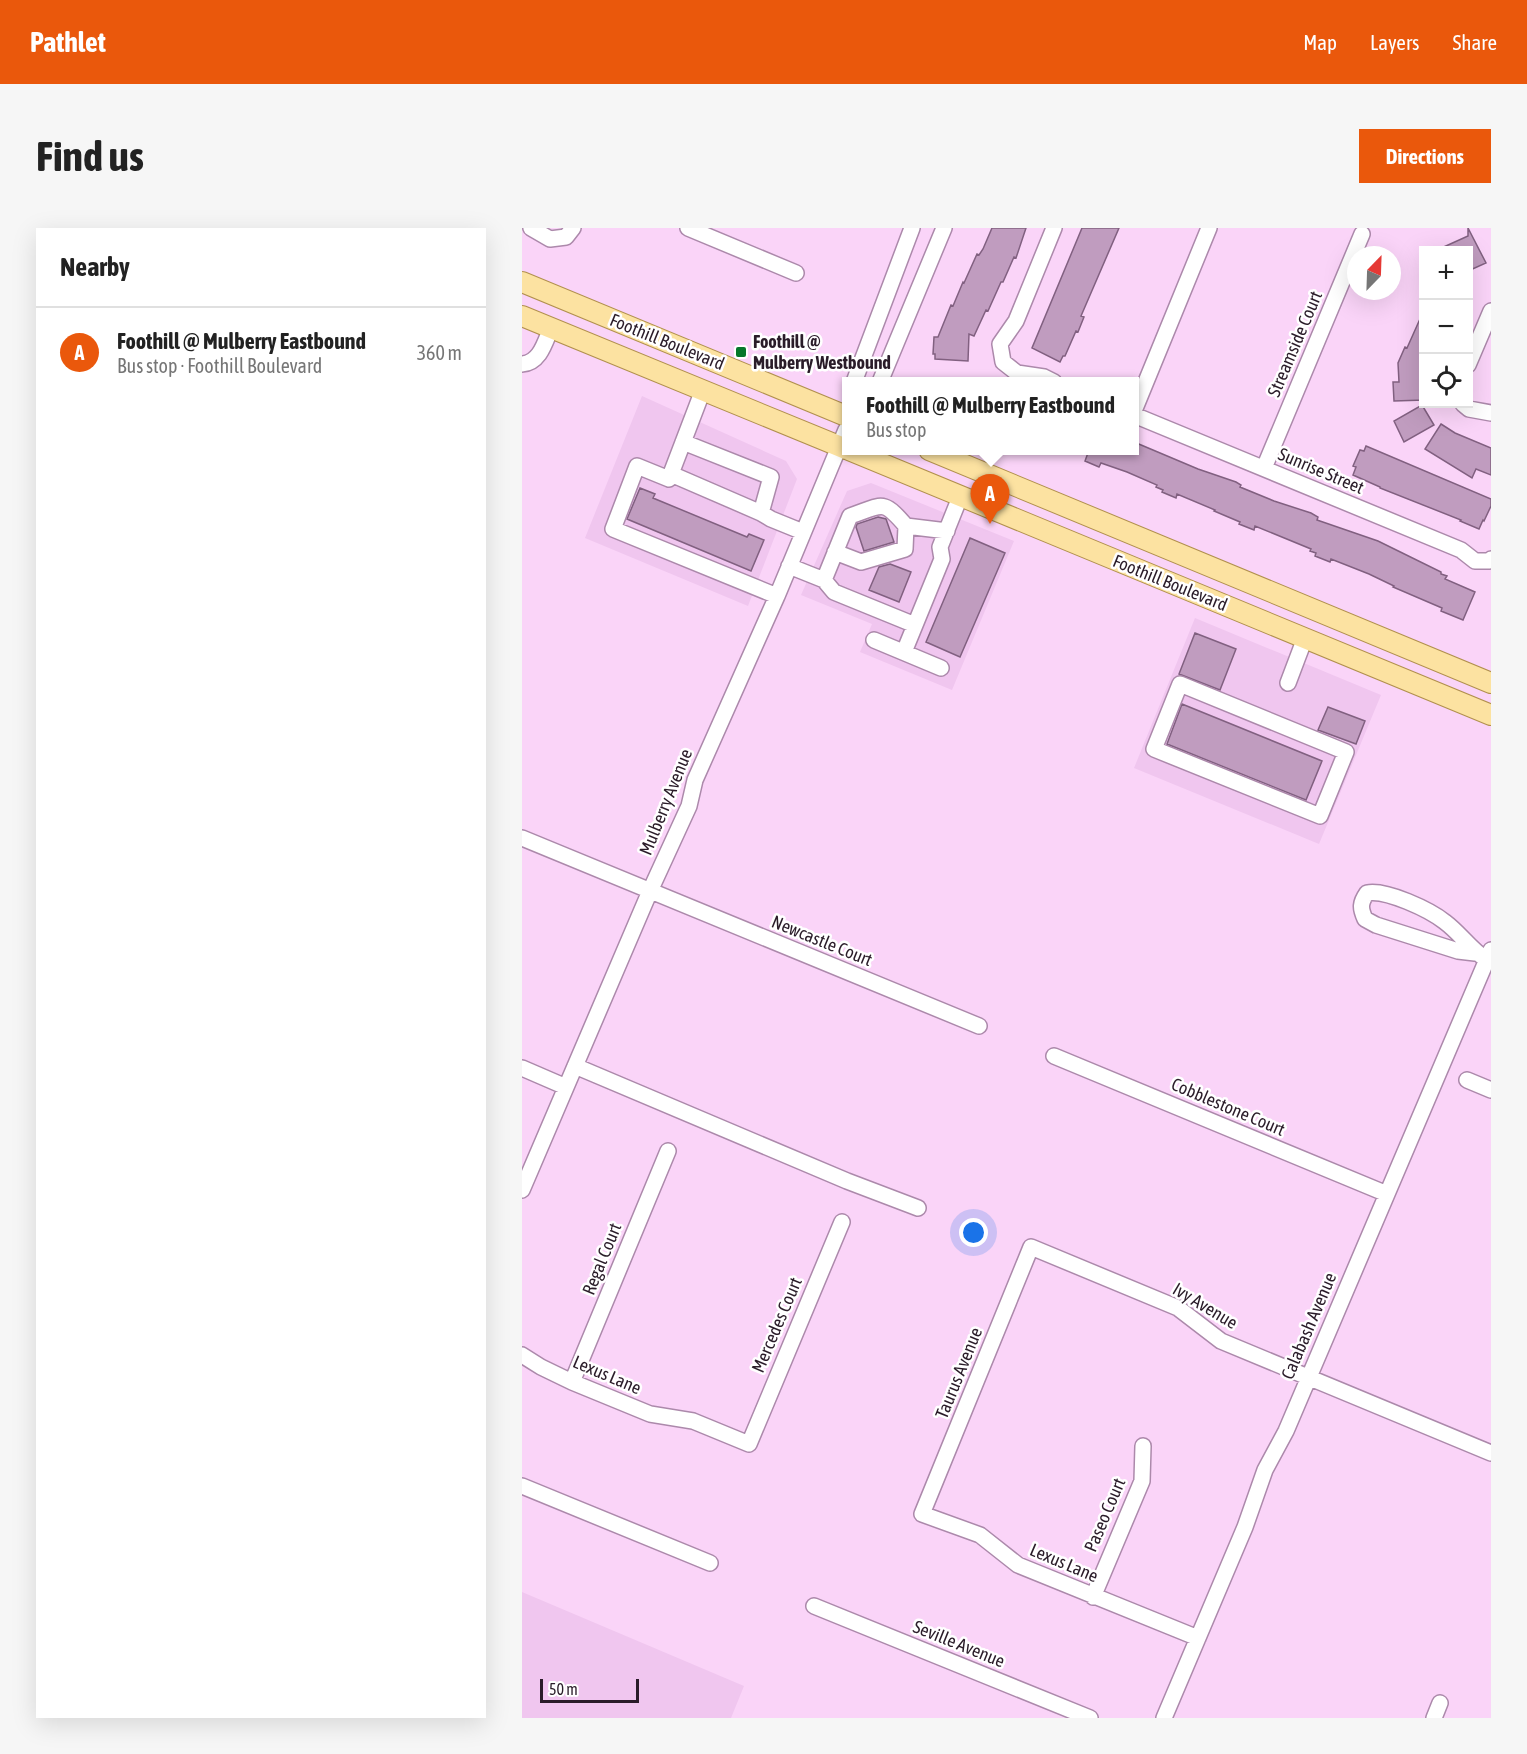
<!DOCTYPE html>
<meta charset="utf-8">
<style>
:root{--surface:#fff;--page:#f6f6f6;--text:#222;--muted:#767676;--line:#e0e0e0;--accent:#ea580c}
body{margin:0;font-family:"Asap Condensed",sans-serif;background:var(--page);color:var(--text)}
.controls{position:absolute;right:18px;top:18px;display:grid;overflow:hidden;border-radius:0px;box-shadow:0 6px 24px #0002}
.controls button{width:54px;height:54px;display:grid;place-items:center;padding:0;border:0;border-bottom:2px solid var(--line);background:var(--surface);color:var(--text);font:30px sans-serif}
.compass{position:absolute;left:825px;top:18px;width:54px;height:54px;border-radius:50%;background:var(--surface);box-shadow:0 6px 24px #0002;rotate:23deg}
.scale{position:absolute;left:18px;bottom:15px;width:99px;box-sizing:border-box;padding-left:6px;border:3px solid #2a1c29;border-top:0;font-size:16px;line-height:21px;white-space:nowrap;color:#2a1c29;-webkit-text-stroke:4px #fff;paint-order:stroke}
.you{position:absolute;left:452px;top:1005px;width:21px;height:21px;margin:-15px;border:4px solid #fff;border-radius:50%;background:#1a73e8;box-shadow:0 0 0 9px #1a73e833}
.badge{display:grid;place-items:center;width:39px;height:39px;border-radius:50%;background:var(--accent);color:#fff;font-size:20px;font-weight:700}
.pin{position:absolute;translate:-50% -50px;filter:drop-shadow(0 2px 3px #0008)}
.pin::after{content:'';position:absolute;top:32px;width:21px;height:18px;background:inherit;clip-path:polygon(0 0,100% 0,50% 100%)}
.popup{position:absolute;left:320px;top:149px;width:297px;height:78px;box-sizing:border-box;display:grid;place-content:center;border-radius:0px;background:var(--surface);filter:drop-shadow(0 2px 4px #0005);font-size:20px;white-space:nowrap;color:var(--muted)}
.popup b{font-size:22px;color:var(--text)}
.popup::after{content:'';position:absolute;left:50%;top:100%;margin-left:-12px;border:12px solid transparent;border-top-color:var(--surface)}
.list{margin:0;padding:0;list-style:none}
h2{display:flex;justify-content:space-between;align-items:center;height:78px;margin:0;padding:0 24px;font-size:26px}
h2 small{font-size:20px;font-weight:400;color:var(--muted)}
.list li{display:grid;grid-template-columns:39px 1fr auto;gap:18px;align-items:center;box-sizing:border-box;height:90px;padding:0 24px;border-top:2px solid var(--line)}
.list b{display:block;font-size:22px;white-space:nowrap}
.list p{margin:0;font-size:20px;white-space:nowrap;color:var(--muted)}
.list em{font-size:20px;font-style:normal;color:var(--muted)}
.icon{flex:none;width:33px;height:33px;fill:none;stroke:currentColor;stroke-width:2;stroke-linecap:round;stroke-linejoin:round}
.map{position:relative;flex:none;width:969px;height:1490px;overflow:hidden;border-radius:0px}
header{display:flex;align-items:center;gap:36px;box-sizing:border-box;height:84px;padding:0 30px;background:var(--accent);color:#fff}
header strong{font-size:28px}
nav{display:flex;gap:33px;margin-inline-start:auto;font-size:21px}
.intro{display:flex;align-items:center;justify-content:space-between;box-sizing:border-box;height:144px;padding:0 36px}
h1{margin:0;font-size:42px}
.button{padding:15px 27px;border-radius:0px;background:var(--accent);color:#fff;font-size:21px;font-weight:700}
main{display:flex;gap:36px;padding:0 36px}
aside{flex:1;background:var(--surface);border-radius:0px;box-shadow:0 6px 24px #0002}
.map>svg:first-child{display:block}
.built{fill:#f0c6ef}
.building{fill:#c09cbf;stroke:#816080;stroke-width:1.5}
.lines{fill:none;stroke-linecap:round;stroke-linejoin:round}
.minor-casing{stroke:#ac89ab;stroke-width:18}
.major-casing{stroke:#b1904e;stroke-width:22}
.minor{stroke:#fff;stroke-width:15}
.major{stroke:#fce2a1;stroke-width:20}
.poi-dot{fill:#06772b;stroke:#fff;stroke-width:2}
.labels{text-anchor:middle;stroke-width:5;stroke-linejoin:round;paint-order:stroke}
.street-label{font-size:18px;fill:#2a1c29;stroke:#fff}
.poi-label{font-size:18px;font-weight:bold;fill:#2a1c29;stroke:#fff;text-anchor:start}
</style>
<header>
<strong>Pathlet</strong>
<nav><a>Map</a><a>Layers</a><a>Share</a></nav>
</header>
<div class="intro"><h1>Find us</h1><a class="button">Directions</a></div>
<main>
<aside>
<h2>Nearby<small></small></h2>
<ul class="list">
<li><span class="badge">A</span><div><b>Foothill @ Mulberry Eastbound</b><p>Bus stop · Foothill Boulevard</p></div><em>360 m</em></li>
</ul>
</aside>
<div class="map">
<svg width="969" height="1490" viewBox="0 0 969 1490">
<rect width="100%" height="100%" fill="#fad4f8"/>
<path class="built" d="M120 168 264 233 275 251 226 378 63 310Z
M349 255 492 313 430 462 338 424 350 396 279 367 325 263Z
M673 390 859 467 797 616 612 540Z
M0 1364 222 1458 209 1490H0Z"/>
<path class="building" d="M470 0H504L494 30 492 29 481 54H479L466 83 464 82 452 108 447 106 446 133 413 131V126H411L412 109H416L429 77 431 78 441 54 442 55 455 26 457 27 461 21Z
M560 0H597L559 88 562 89 556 104 554 103 543 128H541L538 134 510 120Z
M946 0 964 35 946 43V22H915L946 8Z
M902 82V172L872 173 871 154H877L876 135 883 119 885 120Z
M900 177 912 197 882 214 872 193Z
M919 196 933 205 969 220V247L954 241 950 250 903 221Z
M612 214 676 241 714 254 719 257 718 259 752 273 789 285 796 289 795 292 856 313 919 344V346L925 348 923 351 953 364 941 392 919 383 920 380 871 359 872 358 847 346 809 331 808 334 793 328 794 325 788 323 789 321 733 298 732 302 717 296 718 294 692 283 693 282 655 266 654 270 640 264 641 262 634 259 635 257 605 244 579 235 577 239 563 233 567 222H612Z
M844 218 969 271V278L962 293 961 292 957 301 938 293 939 292 858 260V259L831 247 834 239 831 238 838 222 842 223Z
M118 260 133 266 131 270 225 309 227 306 242 312 229 343 105 291Z
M356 289 364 291 372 314 342 323 334 299 335 296Z
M448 310 483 325 438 429 404 414Z
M368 336 389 344 377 374 347 362 357 339Z
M673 405 714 421 698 462 657 446Z
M660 476 800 533 784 572 645 516Z
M806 479 843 493 834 516 796 502Z"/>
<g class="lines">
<defs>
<path id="minor" d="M9 0 28 11 44 9 51 0
M166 0 274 45
M0 136C18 135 23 114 29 100
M946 137 969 83
M332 154 390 0
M358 154 422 0
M532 154 522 149 495 145 481 134 478 116 494 93 532 0
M181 162 147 251 115 238 91 301 255 368
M941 176 947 181 969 185
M612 183 687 0
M612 187 939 322 953 333H967L969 331
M742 240 840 6
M149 246 239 285 249 249 161 214
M239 285 249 291 281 304
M313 324 339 334 383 321 384 298
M267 338 302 352 328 288C361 277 360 270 384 298L425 303
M302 352 312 364 393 397
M352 412 419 440
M382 424 420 331 418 319 438 269
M766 455 783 410
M658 456 824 524 798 588 632 521Z
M0 610 457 798
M953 725 936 723 854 697 843 691C838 680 838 675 845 665 864 661 908 682 923 694 938 705 949 722 965 732
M532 828 865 966
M53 838 325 953 396 980
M0 840 44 859
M945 852 969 862
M0 962 128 663 167 578 173 552 255 368 324 202
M0 1127 19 1139 50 1154 128 1186 171 1193 227 1216 320 994
M50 1154 146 923
M0 1258 188 1335
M571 1369 620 1253 621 1218
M292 1378 568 1490
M676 1410 496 1337 458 1307 400 1286 509 1019 656 1080 699 1113 969 1225
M642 1490 723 1299 743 1242 764 1203 969 722
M912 1490 918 1475"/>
<path id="major" d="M0 54 324 188
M0 88 324 221
M327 222 969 487
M407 222 969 455"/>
</defs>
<use href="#minor" class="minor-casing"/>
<use href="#major" class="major-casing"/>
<use href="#minor" class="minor"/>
<use href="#major" class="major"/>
</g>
<rect class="poi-dot" x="213" y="118" width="12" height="12" rx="3"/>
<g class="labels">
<g class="street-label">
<text transform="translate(145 114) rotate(22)" y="6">Foothill Boulevard</text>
<text transform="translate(773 116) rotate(-67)" y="6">Streamside Court</text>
<text transform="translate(799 243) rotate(23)" y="6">Sunrise Street</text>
<text transform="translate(648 355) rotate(22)" y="6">Foothill Boulevard</text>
<text transform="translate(144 574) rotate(-68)" y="6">Mulberry Avenue</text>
<text transform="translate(300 713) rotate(22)" y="6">Newcastle Court</text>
<text transform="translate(706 879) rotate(23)" y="6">Cobblestone Court</text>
<text transform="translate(80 1031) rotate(-68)" y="6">Regal Court</text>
<text transform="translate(683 1078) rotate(31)" y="6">Ivy Avenue</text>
<text transform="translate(255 1097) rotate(-67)" y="6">Mercedes Court</text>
<text transform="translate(787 1098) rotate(-67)" y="6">Calabash Avenue</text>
<text transform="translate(437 1145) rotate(-68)" y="6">Taurus Avenue</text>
<text transform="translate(85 1147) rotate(23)" y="6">Lexus Lane</text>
<text transform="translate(583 1287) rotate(-67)" y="6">Paseo Court</text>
<text transform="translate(542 1335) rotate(23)" y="6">Lexus Lane</text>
<text transform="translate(437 1416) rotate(22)" y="6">Seville Avenue</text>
</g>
<g class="poi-label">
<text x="231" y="120">Foothill @<tspan x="231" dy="21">Mulberry Westbound</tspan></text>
</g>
</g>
</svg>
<div class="controls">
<button>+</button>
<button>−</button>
<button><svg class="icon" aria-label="locate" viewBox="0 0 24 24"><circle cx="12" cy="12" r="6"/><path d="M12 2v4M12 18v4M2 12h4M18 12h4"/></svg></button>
</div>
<svg class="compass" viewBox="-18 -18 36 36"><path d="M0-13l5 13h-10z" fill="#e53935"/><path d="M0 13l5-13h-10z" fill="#767676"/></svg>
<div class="scale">50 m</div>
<div class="you"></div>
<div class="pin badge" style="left:468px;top:296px">A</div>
<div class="popup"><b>Foothill @ Mulberry Eastbound</b>Bus stop</div>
</div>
</main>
